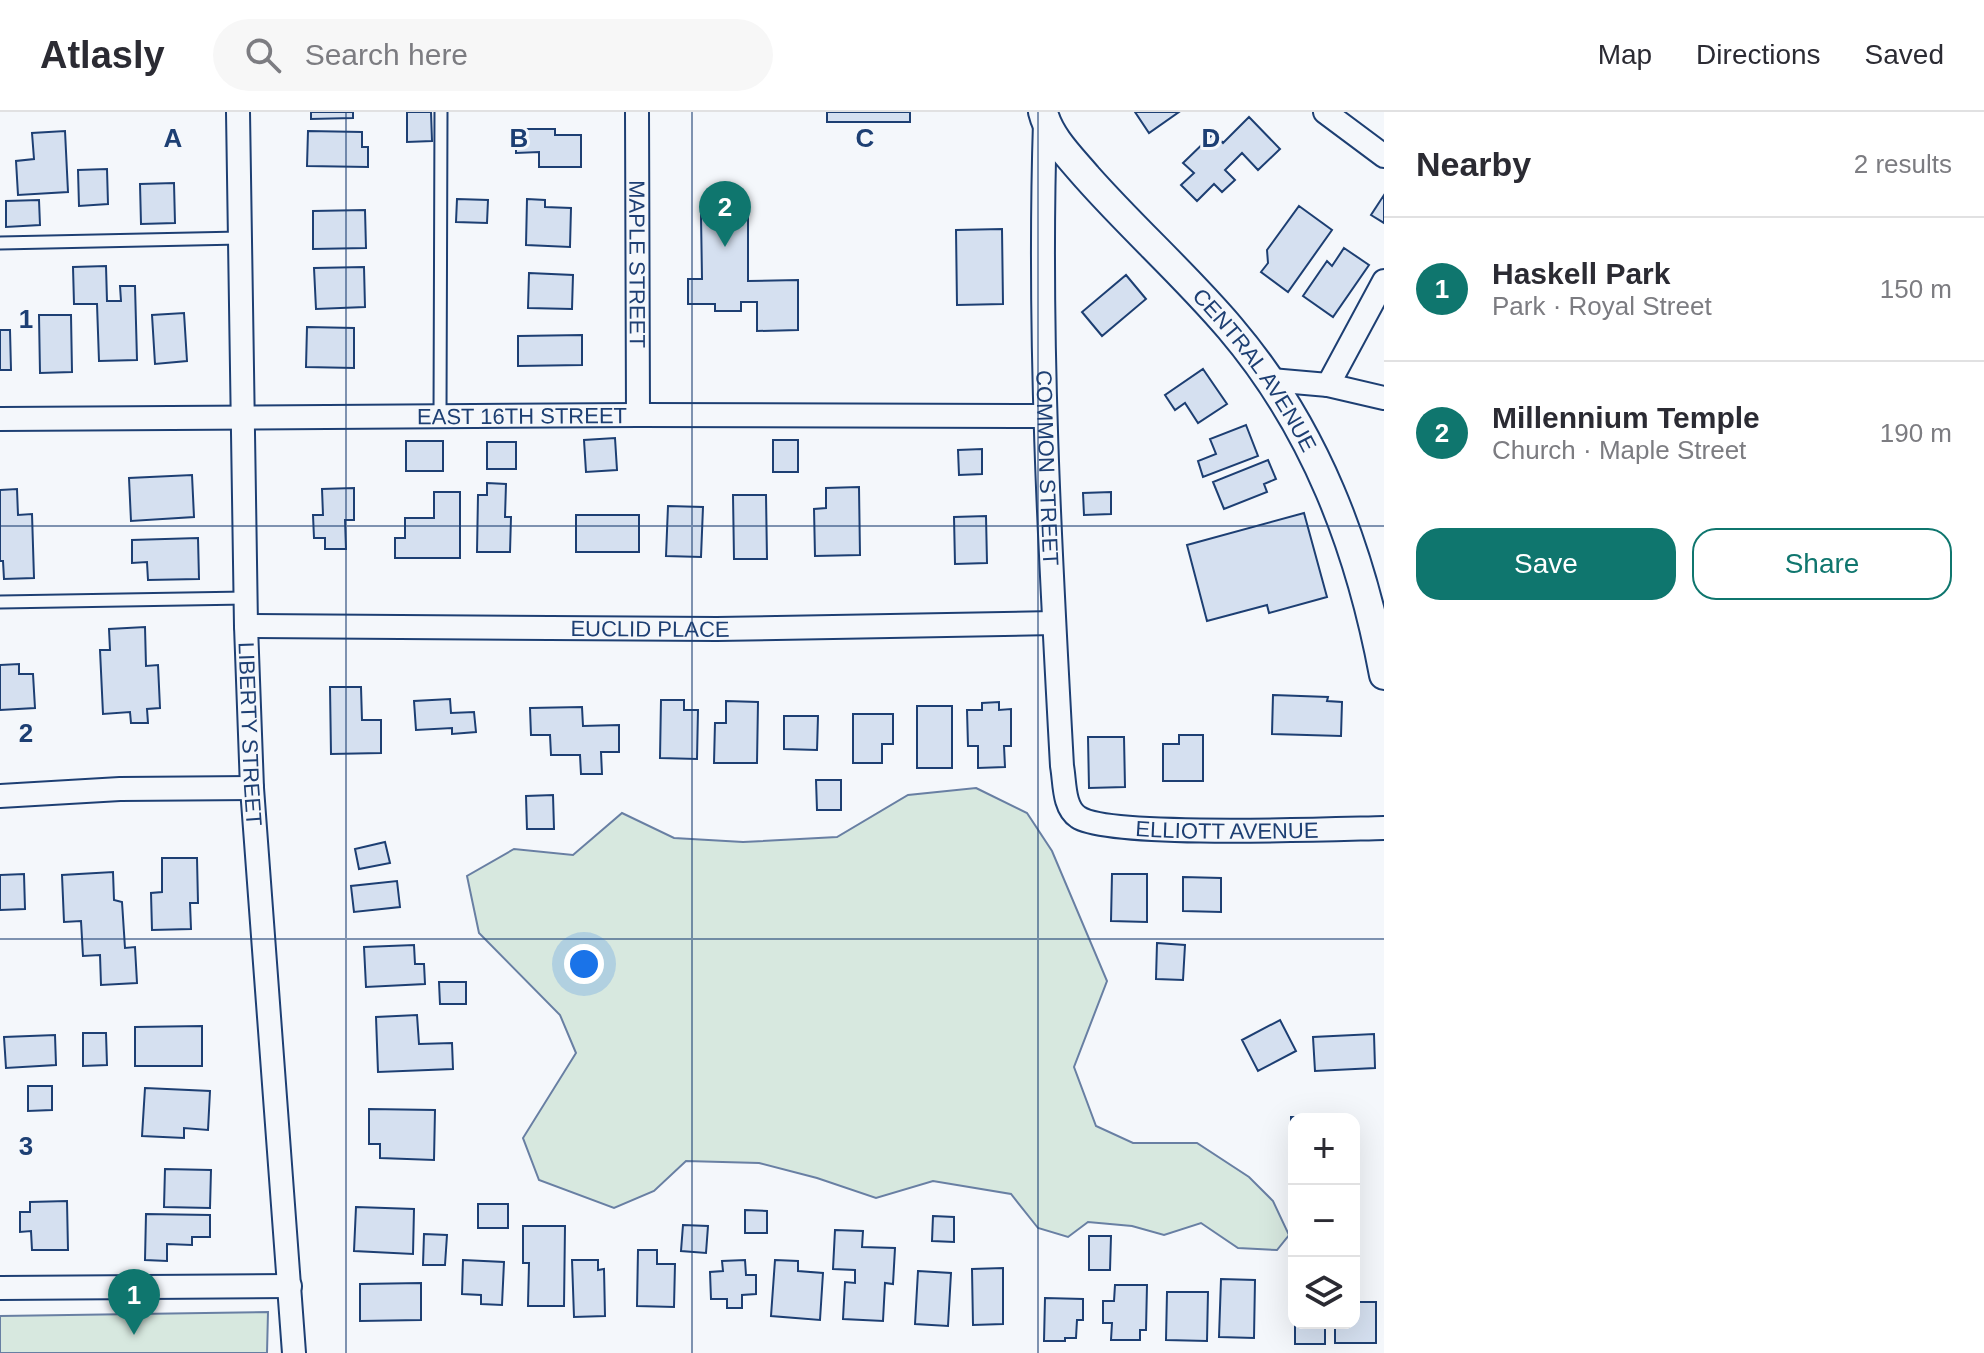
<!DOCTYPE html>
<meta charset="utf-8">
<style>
:root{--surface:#fff;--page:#f7f7f7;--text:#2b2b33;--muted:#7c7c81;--line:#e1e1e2;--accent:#0f766e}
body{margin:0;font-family:Helvetica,sans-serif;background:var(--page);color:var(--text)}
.controls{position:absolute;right:24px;bottom:24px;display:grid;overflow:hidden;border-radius:16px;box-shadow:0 8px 32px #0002}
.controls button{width:72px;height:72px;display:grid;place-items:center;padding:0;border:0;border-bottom:2px solid var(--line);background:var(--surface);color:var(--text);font:40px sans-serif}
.you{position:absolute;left:584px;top:852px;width:28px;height:28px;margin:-20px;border:6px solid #fff;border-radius:50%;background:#1a73e8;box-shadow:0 0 0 12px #1a73e833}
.badge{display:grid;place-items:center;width:52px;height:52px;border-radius:50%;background:var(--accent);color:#fff;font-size:26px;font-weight:700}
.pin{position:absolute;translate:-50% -66px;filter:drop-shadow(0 2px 4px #0008)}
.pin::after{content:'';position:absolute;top:42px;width:28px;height:24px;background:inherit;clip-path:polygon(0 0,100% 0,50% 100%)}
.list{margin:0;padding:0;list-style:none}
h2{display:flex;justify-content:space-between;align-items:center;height:104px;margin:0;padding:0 32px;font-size:34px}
h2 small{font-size:26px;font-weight:400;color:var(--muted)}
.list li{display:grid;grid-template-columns:52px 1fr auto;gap:24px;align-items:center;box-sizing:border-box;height:144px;padding:0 32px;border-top:2px solid var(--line)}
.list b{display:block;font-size:30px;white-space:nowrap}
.list p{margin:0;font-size:26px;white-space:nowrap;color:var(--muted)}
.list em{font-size:26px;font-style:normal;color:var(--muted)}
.actions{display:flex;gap:16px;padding:24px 32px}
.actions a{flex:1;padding:18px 0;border:2px solid var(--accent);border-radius:24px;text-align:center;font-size:28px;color:var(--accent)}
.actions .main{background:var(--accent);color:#fff}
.icon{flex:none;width:44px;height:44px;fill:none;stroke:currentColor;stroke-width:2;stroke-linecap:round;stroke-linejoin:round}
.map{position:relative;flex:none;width:1384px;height:1241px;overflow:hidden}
header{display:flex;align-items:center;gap:48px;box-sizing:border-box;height:112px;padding:0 40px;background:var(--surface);border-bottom:2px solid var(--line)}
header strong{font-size:38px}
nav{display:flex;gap:44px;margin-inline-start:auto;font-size:28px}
.search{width:560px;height:72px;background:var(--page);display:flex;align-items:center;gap:20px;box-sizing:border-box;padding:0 28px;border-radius:44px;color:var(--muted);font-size:30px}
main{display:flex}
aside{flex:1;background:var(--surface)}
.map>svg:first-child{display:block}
.green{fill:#d7e8df;stroke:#687fa3;stroke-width:2}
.building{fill:#d5e0f0;stroke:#1d3f73;stroke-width:2}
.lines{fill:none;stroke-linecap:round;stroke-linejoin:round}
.service-casing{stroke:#1d3f73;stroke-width:15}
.minor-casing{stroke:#1d3f73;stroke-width:26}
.tertiary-casing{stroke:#1d3f73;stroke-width:32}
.service{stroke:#f4f7fb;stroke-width:11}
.minor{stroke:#f4f7fb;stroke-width:22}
.tertiary{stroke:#f4f7fb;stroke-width:28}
.grid{fill:none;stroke:#1d3f73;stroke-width:2;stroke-opacity:0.55}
.labels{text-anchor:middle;stroke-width:6;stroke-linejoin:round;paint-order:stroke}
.street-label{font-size:22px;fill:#1d3f73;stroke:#f4f7fb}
.grid-label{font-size:26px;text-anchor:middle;font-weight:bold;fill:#1d3f73;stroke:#f4f7fb;stroke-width:6;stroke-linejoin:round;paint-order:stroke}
</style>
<header>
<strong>Atlasly</strong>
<div class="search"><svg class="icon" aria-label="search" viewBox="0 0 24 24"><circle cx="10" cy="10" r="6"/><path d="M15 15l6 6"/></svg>Search here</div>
<nav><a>Map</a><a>Directions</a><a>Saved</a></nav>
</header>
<main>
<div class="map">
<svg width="1384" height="1241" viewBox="0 0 1384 1241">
<rect width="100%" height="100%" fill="#f4f7fb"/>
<path class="green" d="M976 676 1027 701 1052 739 1107 869 1074 955 1096 1014 1133 1031H1197L1249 1065 1273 1089 1289 1123 1277 1138 1238 1136 1201 1111 1164 1123 1132 1114 1088 1110 1068 1125 1038 1116 1011 1082 933 1069 876 1086 817 1066 759 1051 686 1049 654 1079 614 1096 539 1068 523 1026 576 941 560 903 479 821 467 764 514 737 573 743 622 701 674 726 743 730 837 725 908 683Z
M268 1200 267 1241H0V1204Z"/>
<path class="building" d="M311 0H353V6L311 7Z
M407 0H431L432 29 407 30Z
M827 0H910V10H827Z
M1135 0H1179L1149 21Z
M1249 5 1280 37 1258 58 1242 41 1225 58 1235 68 1222 80 1214 72 1197 89 1181 73 1194 61 1183 51 1214 21 1223 31Z
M516 17H555V23H581V55H539V40L516 41Z
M65 19 68 80 18 83 16 49 34 47 32 21Z
M308 19 362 20V35H368V55L307 54Z
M107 57 108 92 79 94 78 58Z
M174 71 175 111 141 112 140 72Z
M1384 83V111L1371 103Z
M457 87 488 88 487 111 456 110Z
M527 87 545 88V95L571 96 570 135 526 133Z
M39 88 40 113 6 115V89Z
M1299 94 1332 118 1288 180 1261 160 1268 151 1267 138Z
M365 98 366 136 313 137V99Z
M701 103H748V169L798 168V218L757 219V190H741V199H715V192H688V167H702Z
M1002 117 1003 192 957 193 956 118Z
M1344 136 1369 153 1333 205 1303 184 1327 149 1332 154Z
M106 154 107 189H121L120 174H135L137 248 99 249 97 192H74L73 155Z
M364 155 365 195 316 197 314 156Z
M529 161 573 163 572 197 528 196Z
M1126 163 1146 187 1102 224 1082 200Z
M184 201 187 249 155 252 152 203Z
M39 203H71L72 260 40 261Z
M307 215 354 216V256L306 255Z
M0 218H10L11 258H0Z
M582 223V253L518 254V224Z
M1203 257 1227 292 1198 311 1185 291 1175 298 1165 283Z
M1246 313 1258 344 1203 365 1198 349 1216 342 1210 327Z
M615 326 617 358 586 360 584 328Z
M773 328H798V360H773Z
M406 329H443V359H406Z
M487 330H516V357H487Z
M982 337V362L959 363 958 338Z
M1268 348 1276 367 1264 372 1267 380 1224 397 1213 370Z
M192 363 194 405 131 409 129 366Z
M487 371 506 372 505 405H511L510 440H477L478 383H487Z
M859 375 860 443 815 444 814 397 826 396V376Z
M354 376V408H345L346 437H325V426H314L313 403H323L322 377Z
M17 377 18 403 32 402 34 466 4 467 3 449H0V378Z
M434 380H460V446H395V426H405V406H434Z
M1111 380V402L1084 403 1083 381Z
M733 383H766L767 447H734Z
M668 394 703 395 701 445 666 444Z
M1304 401 1327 485 1269 501 1267 493 1207 509 1187 433Z
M576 403H639V440H576Z
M986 404 987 451 955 452 954 405Z
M198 426 199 467 148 468 147 450 132 451V428Z
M145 515 146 554 158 553 160 596 147 597 148 611H131L130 600 103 602 100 538H110L109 517Z
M19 552V562H33L35 596 0 598V553Z
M330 575H361L362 608H381V641L331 642Z
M1273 583 1328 585 1327 589 1342 590 1341 624 1272 622Z
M450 587 451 601 474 600 476 620 452 622V616L416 618 414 589Z
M661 588H684V598H698L697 647 660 646Z
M726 589 758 590 757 651H714L715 611H726Z
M999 590V598L1011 597V634H1004L1005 655 978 656V634H968L967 598H982V591Z
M917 594H952V656H917Z
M582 595 583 614 619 613V640H601L602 662H581L580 643H551L550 623H531L530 596Z
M853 602H893V632H882V651H853Z
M784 604H818L817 638 784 637Z
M1179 623H1203V669H1163V632H1179Z
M1088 625H1124L1125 675 1089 676Z
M816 668H841V698H817Z
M553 683 554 717H527L526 684Z
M385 730 390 751 359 757 355 737Z
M162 746H197L198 791H190L191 817 152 818 151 781 162 780Z
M113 760 114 788 122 790 125 836 135 835 137 871 101 873 100 843 83 844 81 809 64 810 62 763Z
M24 762 25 797 0 798V763Z
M1112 762H1147V810L1111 809Z
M1183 765 1221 766V800L1183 799Z
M397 769 400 795 354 800 351 774Z
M1157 831 1185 833 1183 868 1156 867Z
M414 833 415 852H424L425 872 366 875 364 835Z
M439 870H466V892H440Z
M417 903 419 932 452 931 453 957 378 960 376 905Z
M1280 908 1296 939 1258 959 1242 928Z
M202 914V954H135V915Z
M83 921H106L107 953 83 954Z
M1374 922 1375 956 1315 959 1313 925Z
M55 923 56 953 6 956 4 925Z
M28 974H52V998L28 999Z
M145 976 210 979 208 1018 184 1016V1026L142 1024Z
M369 997 435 998 434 1048 380 1046V1032H369Z
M1291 1005H1335V1007H1294V1068H1291Z
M165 1057 211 1058 210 1096 164 1095Z
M67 1089 68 1138H32L31 1119 20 1120V1100H30V1090Z
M478 1092H508V1116H478Z
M356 1095 414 1097 413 1142 354 1139Z
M745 1098 767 1099V1121H745Z
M146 1102 210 1103V1125H192V1133L167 1132V1149L145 1148Z
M933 1104 954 1105V1130L932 1129Z
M683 1113 708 1114 706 1141 681 1139Z
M523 1114H565L564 1194H528L529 1151H523Z
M835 1118 863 1119 862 1135 895 1136 893 1172 885 1171 883 1209 843 1207 845 1170 855 1171V1158L833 1157Z
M424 1122 447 1123 445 1153H423Z
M1089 1124H1111L1110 1158H1089Z
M638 1138H657V1152H675L674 1195 637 1194Z
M463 1148 504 1150 502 1193 481 1192V1183L462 1182Z
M572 1148H598V1158L604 1157 605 1204 574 1205Z
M745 1148 746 1163H756V1182L742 1183V1196H727V1187H711L710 1160 723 1159 722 1149Z
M775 1148 798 1149V1159L823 1161 820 1208 771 1204Z
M1003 1156V1212L973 1213 972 1157Z
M918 1159 951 1161 948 1214 915 1212Z
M1221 1167 1255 1168 1254 1226 1219 1225Z
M421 1171V1208L360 1209V1172Z
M1115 1173H1147L1146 1218H1140V1228H1111L1112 1211H1103V1189H1114Z
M1167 1180H1208L1207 1229 1166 1228Z
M1045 1186 1083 1187V1208H1077L1076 1226H1065V1229H1044Z
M1354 1190H1376V1231H1335V1211H1354Z
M1295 1211H1325V1232H1295Z"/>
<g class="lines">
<defs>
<path id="service" d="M0 131 240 126
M440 304 441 0
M0 490 246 486"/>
<g id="minor">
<path id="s1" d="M238 0 246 514 252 676 294 1241"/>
<path id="s2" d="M637 0 638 303"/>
<path d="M1325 0 1384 44"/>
<path id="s3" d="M1045 10C1038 225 1050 439 1062 654 1065 670 1063 695 1078 705 1108 726 1334 717 1384 716"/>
<path d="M1271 268 1328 273 1384 286"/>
<path d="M1328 273 1384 169"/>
<path id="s4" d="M0 307 638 303 1044 304"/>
<path id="s5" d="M246 514 717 517 1054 511"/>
<path d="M0 684 120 677 252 676"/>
<path d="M0 1176 290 1174"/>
</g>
<g id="tertiary">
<path id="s6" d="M1043 0C1049 25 1071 46 1087 65 1133 117 1185 163 1230 216 1315 316 1360 435 1384 563"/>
</g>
</defs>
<use href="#service" class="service-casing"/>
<use href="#minor" class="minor-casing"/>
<use href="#tertiary" class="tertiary-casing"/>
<use href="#service" class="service"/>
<use href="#minor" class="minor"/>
<use href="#tertiary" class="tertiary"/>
</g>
<path class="grid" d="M346 0V1241M692 0V1241M1038 0V1241M0 414H1384M0 827H1384"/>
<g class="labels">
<g class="street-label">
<text dy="8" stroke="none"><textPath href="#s2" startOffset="152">MAPLE STREET</textPath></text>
<text dy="8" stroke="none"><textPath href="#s6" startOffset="336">CENTRAL AVENUE</textPath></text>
<text dy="8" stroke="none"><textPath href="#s4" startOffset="522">EAST 16TH STREET</textPath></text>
<text dy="8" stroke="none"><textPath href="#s3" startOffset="346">COMMON STREET</textPath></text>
<text dy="8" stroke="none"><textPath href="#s5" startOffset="404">EUCLID PLACE</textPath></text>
<text dy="8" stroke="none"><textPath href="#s1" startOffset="622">LIBERTY STREET</textPath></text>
<text dy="8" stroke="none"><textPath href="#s3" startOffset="850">ELLIOTT AVENUE</textPath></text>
</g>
</g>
<g class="grid-label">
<text x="173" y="35">A</text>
<text x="519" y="35">B</text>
<text x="865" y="35">C</text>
<text x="1211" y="35">D</text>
<text x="26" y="216">1</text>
<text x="26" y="630">2</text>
<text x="26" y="1043">3</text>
</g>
</svg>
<div class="controls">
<button>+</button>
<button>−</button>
<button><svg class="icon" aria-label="layers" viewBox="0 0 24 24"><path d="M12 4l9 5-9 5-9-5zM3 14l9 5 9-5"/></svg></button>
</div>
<div class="you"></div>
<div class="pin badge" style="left:134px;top:1223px">1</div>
<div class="pin badge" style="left:725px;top:135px">2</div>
</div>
<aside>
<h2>Nearby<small>2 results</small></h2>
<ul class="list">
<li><span class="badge">1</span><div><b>Haskell Park</b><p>Park · Royal Street</p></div><em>150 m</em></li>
<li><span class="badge">2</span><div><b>Millennium Temple</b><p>Church · Maple Street</p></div><em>190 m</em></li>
</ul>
<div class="actions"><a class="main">Save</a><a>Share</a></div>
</aside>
</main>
